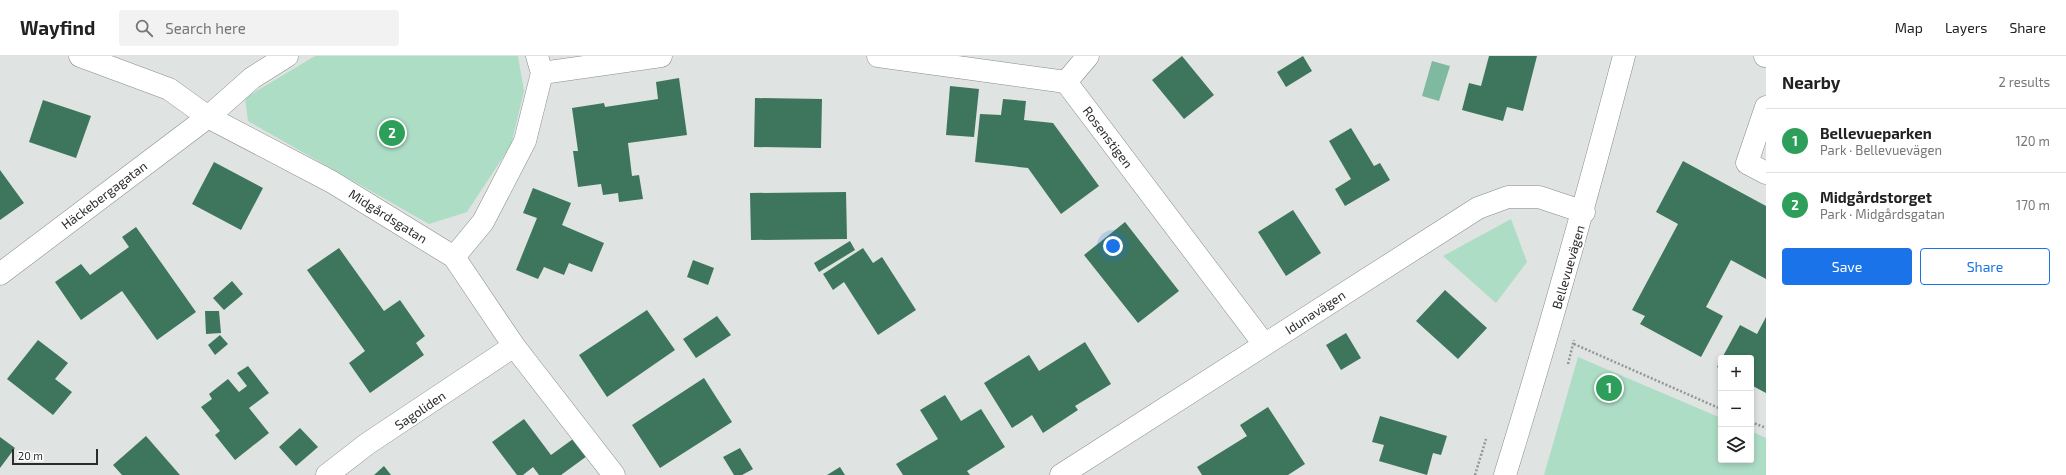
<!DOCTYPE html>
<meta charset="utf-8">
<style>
:root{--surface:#fff;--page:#f2f2f2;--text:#222;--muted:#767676;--line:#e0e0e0;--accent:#1a73e8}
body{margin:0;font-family:"Exo 2",sans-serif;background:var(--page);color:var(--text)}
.controls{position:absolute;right:12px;bottom:12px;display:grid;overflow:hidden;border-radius:4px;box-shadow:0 2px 6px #0003}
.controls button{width:36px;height:36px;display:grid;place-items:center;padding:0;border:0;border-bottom:1px solid var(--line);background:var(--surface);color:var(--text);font:20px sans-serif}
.scale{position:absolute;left:12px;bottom:10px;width:86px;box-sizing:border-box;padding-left:4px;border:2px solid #2b2d2c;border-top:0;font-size:11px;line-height:14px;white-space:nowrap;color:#2b2d2c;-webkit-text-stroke:3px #fff;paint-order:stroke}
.you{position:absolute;left:1113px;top:190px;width:14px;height:14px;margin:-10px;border:3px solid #fff;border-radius:50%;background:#1a73e8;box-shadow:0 0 0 6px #1a73e833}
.badge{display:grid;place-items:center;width:26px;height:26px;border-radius:50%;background:var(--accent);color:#fff;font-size:13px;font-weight:700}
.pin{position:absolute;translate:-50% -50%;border:2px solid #fff;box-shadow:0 1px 4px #0006}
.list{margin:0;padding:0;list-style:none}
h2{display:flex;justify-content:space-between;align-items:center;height:52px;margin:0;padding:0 16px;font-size:17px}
h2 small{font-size:13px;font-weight:400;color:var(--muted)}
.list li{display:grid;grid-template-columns:26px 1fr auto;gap:12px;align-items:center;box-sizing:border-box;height:64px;padding:0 16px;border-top:1px solid var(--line)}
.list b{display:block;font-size:15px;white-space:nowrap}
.list p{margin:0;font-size:13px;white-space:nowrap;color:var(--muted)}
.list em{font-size:13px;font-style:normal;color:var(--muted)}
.actions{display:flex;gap:8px;padding:12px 16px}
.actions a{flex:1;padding:9px 0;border:1px solid var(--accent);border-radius:4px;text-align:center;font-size:14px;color:var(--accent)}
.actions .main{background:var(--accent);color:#fff}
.icon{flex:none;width:22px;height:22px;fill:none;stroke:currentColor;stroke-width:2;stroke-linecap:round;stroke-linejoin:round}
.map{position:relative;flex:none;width:1766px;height:419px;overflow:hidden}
header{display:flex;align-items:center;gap:24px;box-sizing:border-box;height:56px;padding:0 20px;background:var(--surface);border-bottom:1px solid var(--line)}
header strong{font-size:19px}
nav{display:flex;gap:22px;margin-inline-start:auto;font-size:14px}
.search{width:280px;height:36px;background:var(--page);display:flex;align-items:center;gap:10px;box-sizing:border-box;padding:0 14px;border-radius:4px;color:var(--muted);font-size:15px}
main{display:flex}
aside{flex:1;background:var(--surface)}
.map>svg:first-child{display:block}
.green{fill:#aeddc6}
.water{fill:#7fb99f}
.building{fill:#3d765d}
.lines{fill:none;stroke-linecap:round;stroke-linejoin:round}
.minor-casing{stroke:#888c8a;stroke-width:23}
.path{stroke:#949796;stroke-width:2.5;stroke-dasharray:2 2;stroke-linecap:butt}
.minor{stroke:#fff;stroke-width:22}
.labels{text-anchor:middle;stroke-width:4;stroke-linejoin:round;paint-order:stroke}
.street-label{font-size:13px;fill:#2b2d2c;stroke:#fff}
</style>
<header>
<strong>Wayfind</strong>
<div class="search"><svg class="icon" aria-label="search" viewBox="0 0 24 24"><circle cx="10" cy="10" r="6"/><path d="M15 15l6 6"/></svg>Search here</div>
<nav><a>Map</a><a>Layers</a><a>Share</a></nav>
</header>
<main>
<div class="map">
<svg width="1766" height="419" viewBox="0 0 1766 419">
<rect width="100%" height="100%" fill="#dfe3e1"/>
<path class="green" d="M315 0H518L524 35 511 89 467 156 429 168 248 65 245 42Z
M1511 163 1527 206 1496 247 1443 200Z
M1578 301 1721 362V404H1751V375L1766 382V419H1544Z"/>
<path class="water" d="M1432 5 1450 10 1439 45 1422 40Z"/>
<path class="building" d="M1182 0 1214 39 1184 63 1152 24Z
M1303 0 1312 15 1286 31 1277 16Z
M1489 0H1537L1523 55 1507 51 1503 65 1462 54 1469 27 1481 30Z
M679 22 687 79 628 87 632 120 639 119 643 143 619 146 618 137 603 139 601 128 578 131 573 95H578L572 52 604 47 605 51 658 43 656 26Z
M950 30 979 33 974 81 946 79Z
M755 42 822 43 821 92 754 91Z
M1003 43 1026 45 1024 64 1053 67 1099 130 1061 158 1028 112 975 106 980 58 1001 59Z
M43 44 91 60 76 102 29 86Z
M1351 72 1374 110 1380 107 1390 124 1345 150 1335 133 1351 123 1329 85Z
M1683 105 1766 150V223L1731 204 1706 251 1723 260 1701 301 1640 268 1645 260 1632 254 1678 168 1656 156Z
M214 106 263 132 241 174 192 148Z
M0 114 24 147 0 164Z
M533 132 571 147 562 169 604 187 592 216 569 207 564 219 544 211 538 223 516 214 537 162 523 157Z
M846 136 847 183 751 184 750 137Z
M1293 154 1321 197 1286 220 1258 176Z
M1125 166 1179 235 1138 267 1084 199Z
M136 171 196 256 157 284 122 235 81 264 55 226 81 208 90 219 129 191 122 181Z
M850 185 855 194 819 216 814 207Z
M339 192 384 255 400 244 425 280 416 287 424 299 370 337 349 307 365 295 307 214Z
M863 192 873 207 882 201 916 254 878 279 844 226 833 234 823 218Z
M693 204 714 212 708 229 687 221Z
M232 225 243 238 224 254 213 242Z
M1445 234 1487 272 1458 303 1416 265Z
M647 254 675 294 607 341 579 299Z
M205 255H219L221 277 206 278Z
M717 260 731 279 696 302 683 283Z
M1766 261V337L1751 329V302H1722L1740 269 1757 278Z
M1346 277 1361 302 1341 314 1326 289Z
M220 279 228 288 215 299 208 289Z
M38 284 68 307 55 323 72 336 53 359 7 323Z
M1085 286 1111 328 1075 350 1078 354 1043 377 1032 359 1012 372 984 327 1029 299 1039 315Z
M1721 304V313L1717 311Z
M248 310 269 337 249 352 269 377 235 404 215 379 220 375 201 351 212 343 209 338 228 323 239 336 247 330 237 317Z
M704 322 732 366 660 412 632 369Z
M945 339 961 365 981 353 1005 391 967 415 970 419H903L896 408 938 383 920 354Z
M1268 351 1305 408 1288 419H1202L1197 411 1247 380 1240 369Z
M1380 360 1447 380 1441 399 1433 397 1427 419 1379 405 1384 389 1372 386Z
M524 363 551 399 573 383 587 400 561 419H539L533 411 523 419H517L492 386Z
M300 372 318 391 296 410 279 391Z
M146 380 180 419H122L113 409Z
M0 381 15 392 0 412Z
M740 392 753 413 742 419H734L723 401Z
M384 410 391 419H374Z
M840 411 845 419H827Z"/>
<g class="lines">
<defs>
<path id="minor" d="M80 0 169 33 208 61 332 126 454 201 514 290 614 419
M878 0 1066 26 1264 288
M1765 0H1766
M542 17 661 0
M1066 26 1088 0
M1766 51 1747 107 1766 117
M454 201 483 166 525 85 542 17 537 0
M0 218 208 61 252 22 287 0
M327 419 367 388 514 290
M1061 419 1478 152 1508 141H1539L1584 156
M1505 419C1548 280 1587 141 1624 0"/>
</defs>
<use href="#minor" class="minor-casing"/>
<path class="path" d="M1574 288 1721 353
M1568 308 1574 284
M1751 366 1766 372
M1475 419 1486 383"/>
<use href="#minor" class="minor"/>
</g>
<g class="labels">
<g class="street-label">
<text transform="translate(1108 81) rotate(53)" y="5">Rosenstigen</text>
<text transform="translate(104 139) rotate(-37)" y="5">Häckebergagatan</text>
<text transform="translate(388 160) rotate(32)" y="5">Midgårdsgatan</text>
<text transform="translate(1568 211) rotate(-74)" y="5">Bellevuevägen</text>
<text transform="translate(1315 256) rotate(-33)" y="5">Idunavägen</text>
<text transform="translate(420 354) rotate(-34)" y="5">Sagoliden</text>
</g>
</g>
</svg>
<div class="controls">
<button>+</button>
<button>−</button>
<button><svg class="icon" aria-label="layers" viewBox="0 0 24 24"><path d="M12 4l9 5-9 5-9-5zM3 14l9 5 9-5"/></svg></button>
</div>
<div class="scale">20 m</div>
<div class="you"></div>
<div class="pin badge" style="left:1609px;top:332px;background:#2e9e5b">1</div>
<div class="pin badge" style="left:392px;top:77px;background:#2e9e5b">2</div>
</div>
<aside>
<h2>Nearby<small>2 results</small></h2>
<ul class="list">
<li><span class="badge" style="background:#2e9e5b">1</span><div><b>Bellevueparken</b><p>Park · Bellevuevägen</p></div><em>120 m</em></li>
<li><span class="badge" style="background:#2e9e5b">2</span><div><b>Midgårdstorget</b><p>Park · Midgårdsgatan</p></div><em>170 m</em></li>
</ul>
<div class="actions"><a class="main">Save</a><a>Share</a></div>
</aside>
</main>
